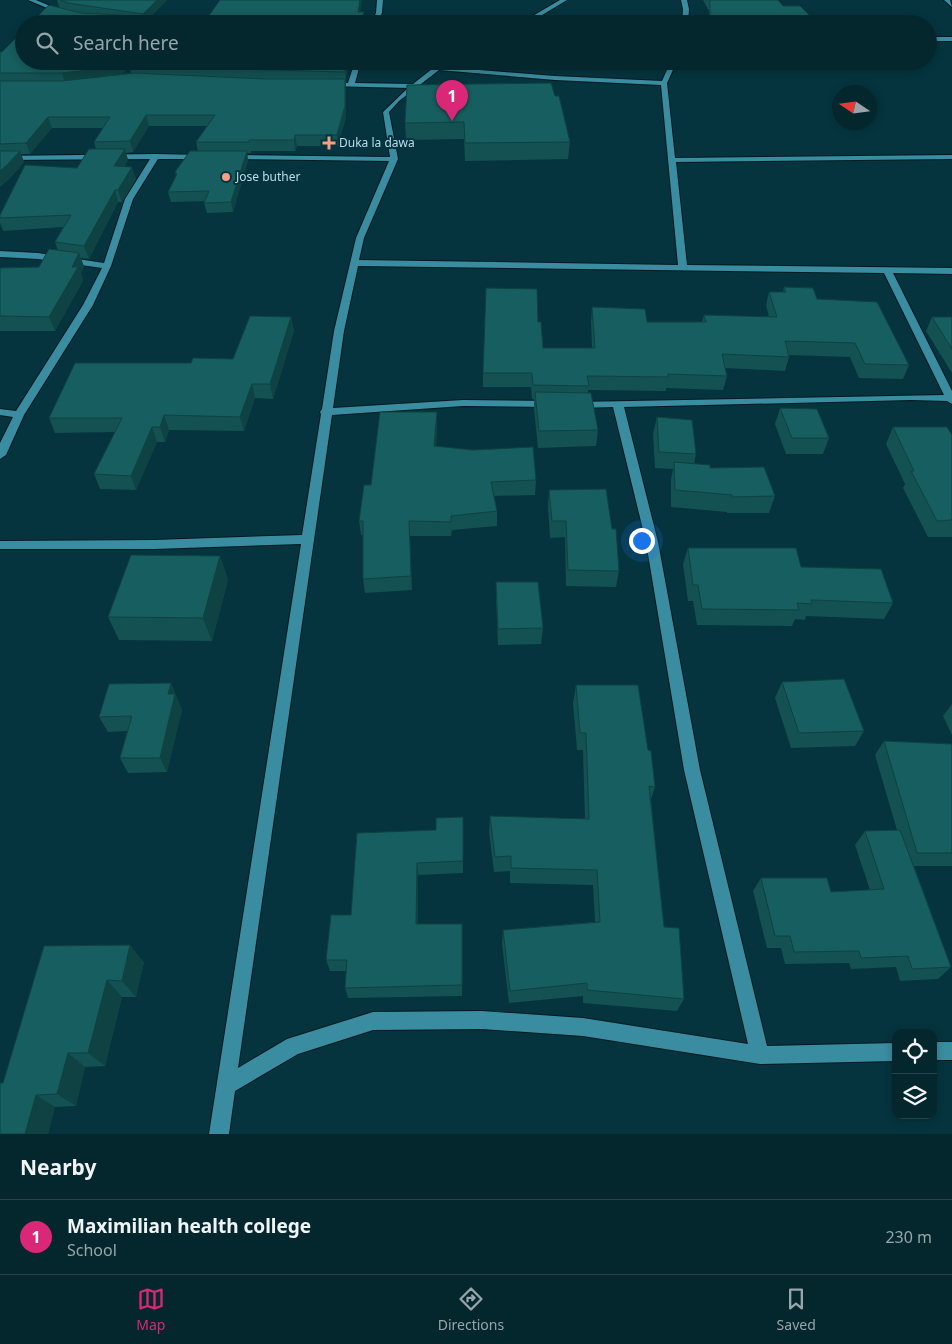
<!DOCTYPE html>
<style>
:root{--surface:#04272e;--page:#0d2f36;--text:#f1f3f6;--muted:#97a5aa;--line:#25444a;--accent:#db2777}
body{margin:0;font-family:"Noto Sans",sans-serif;background:var(--page);color:var(--text)}
.controls{position:absolute;right:15px;bottom:15px;display:grid;overflow:hidden;border-radius:10px;box-shadow:0 2px 8px #0003}
.controls button{width:45px;height:45px;display:grid;place-items:center;padding:0;border:0;border-bottom:1px solid var(--line);background:var(--surface);color:var(--text);font:25px sans-serif}
.compass{position:absolute;left:832px;top:85px;width:45px;height:45px;border-radius:50%;background:var(--surface);box-shadow:0 2px 8px #0003;rotate:283deg}
.you{position:absolute;left:641px;top:540px;width:18px;height:18px;margin:-12px;border:4px solid #fff;border-radius:50%;background:#1a73e8;box-shadow:0 0 0 8px #1a73e833}
.badge{display:grid;place-items:center;width:32px;height:32px;border-radius:50%;background:var(--accent);color:#fff;font-size:16px;font-weight:700}
.pin{position:absolute;translate:-50% -41px;filter:drop-shadow(0 1px 2px #0008)}
.pin::after{content:'';position:absolute;top:26px;width:18px;height:15px;background:inherit;clip-path:polygon(0 0,100% 0,50% 100%)}
.list{margin:0;padding:0;list-style:none}
h2{display:flex;justify-content:space-between;align-items:center;height:65px;margin:0;padding:0 20px;font-size:21px}
h2 small{font-size:16px;font-weight:400;color:var(--muted)}
.list li{display:grid;grid-template-columns:32px 1fr auto;gap:15px;align-items:center;box-sizing:border-box;height:75px;padding:0 20px;border-top:1px solid var(--line)}
.list b{display:block;font-size:19px;white-space:nowrap}
.list p{margin:0;font-size:16px;white-space:nowrap;color:var(--muted)}
.list em{font-size:16px;font-style:normal;color:var(--muted)}
.icon{flex:none;width:28px;height:28px;fill:none;stroke:currentColor;stroke-width:2;stroke-linecap:round;stroke-linejoin:round}
.map{position:relative;flex:none;width:952px;height:1134px;overflow:hidden}
.search{position:absolute;background:var(--surface);box-shadow:0 2px 8px #0003;left:15px;right:15px;top:15px;height:55px;display:flex;align-items:center;gap:12px;box-sizing:border-box;padding:0 18px;border-radius:28px;color:var(--muted);font-size:19px}
.sheet{height:140px;background:var(--surface)}
nav{display:flex;justify-content:space-around;align-items:center;box-sizing:border-box;height:70px;border-top:1px solid var(--line);background:var(--surface);font-size:14px;color:var(--muted)}
nav a{display:grid;justify-items:center;gap:2px}
nav .on{color:var(--accent)}
.map>svg:first-child{display:block}
.lines{fill:none;stroke-linecap:round;stroke-linejoin:round}
.street-casing{stroke:#011a20;stroke-width:2}
.street{fill:#3a8ca0;fill-rule:evenodd}
.wall{fill:#135152;fill-rule:evenodd}
.shaded-wall{fill:#0f4242}
.building{fill:#165e5f;stroke:#0f4242}
.poi-dot{fill:#f49e86;stroke:#05343e;stroke-width:2}
.labels{text-anchor:middle;stroke-width:4;stroke-linejoin:round;paint-order:stroke}
.far-poi-label{font-size:12px;fill:#b8dde8;stroke:#05343e;text-anchor:start}
</style>
<div class="map">
<svg width="952" height="1134" viewBox="0 0 952 1134">
<rect width="100%" height="100%" fill="#05343e"/>
<g class="lines">
<defs>
<path id="street" d="M28 0H36L64 12 59 13Z
M377 0H383L382 13 376 24H370L376 13Z
M560 0H567L527 24H519Z
M681 0H687L689 9 688 24H682L683 9Z
M944 0H950L952 7Z
M928 37H952V41H928Z
M355 61H361L355 83 413 84 442 61H449L443 67 555 76 662 81 671 61H677L667 83 675 158 952 155V159L676 162 687 265 952 268V274L893 273 952 391V404L947 401 911 400 624 407 658 542 700 770 767 1046 896 1043V1061L760 1064 583 1036 482 1029 373 1030 298 1054 235 1091 229 1134H209L301 544 154 549H0V541L154 540 302 535 321 414 320 412 322 409 334 331 356 238 389 161 232 159 228 157 232 155 390 157 383 112 408 88 327 86V84L329 83H348ZM439 70 555 80 661 85 678 265 359 260 364 238 398 159 389 112 399 101ZM358 266 884 273 944 395 577 402 572 405 577 408 613 407 646 542 684 770 748 1044 583 1018 482 1011 373 1012 287 1039 238 1068 332 415 463 406 550 407 555 404 550 401 463 400 333 408 344 331Z
M156 154 202 155 206 157 202 159H158L133 199 111 266 93 305 24 415 6 455 0 459V443L13 417 0 415V409L16 411 83 305 102 268 38 259 0 257V251L38 253 104 263 125 199 150 159 0 160V156Z
M933 1042H952V1060H933Z"/>
</defs>
<use href="#street" class="street-casing"/>
<use href="#street" class="street"/>
</g>
<path class="wall" d="M57 0H167L145 22 140 21 141 24H30L63 9 59 7Z
M703 0H778L783 6 818 24H710L709 11Z
M0 52H2L24 61H351L346 75V117L338 146H297L295 151H251V153H247L248 161 233 212 207 213 204 203 205 201 171 202 168 192 176 176 175 172 198 151 196 142 207 126H149L133 152 126 153 128 160 124 167 136 179 122 202H118L89 259 81 258 84 267 81 273 83 281 55 331H0V268L39 267 58 251 55 242 63 227 3 231 0 223V215L77 168 96 149 94 142 103 128H52L30 154H21L24 162 11 177 0 187ZM129 66 131 73 122 74 129 67Z
M749 61H848L847 64H750Z
M407 85 570 142 568 159 465 161 464 139 406 140 405 123Z
M784 287 817 299 909 365 903 379 859 378 850 357 789 355V357L785 371 725 368 727 376 723 390 666 388V391L588 390V393L598 430 596 446 538 448 534 409V399H532L531 387H483V373L538 322 543 348H592L591 321 592 307 647 322H702L704 315 769 317 766 305 769 292H783Z
M291 317 294 331 273 399 255 398 244 431 169 430 165 442H157L136 490 100 489 94 474 115 432 55 433 49 418 191 363 233 359Z
M932 317H952V373L926 331Z
M780 408 829 438 823 454H786L775 424Z
M437 412V427L436 447 536 480 535 495 494 496 497 511V526L452 530 451 536H410L412 590 365 593 363 579V535H361L359 521 371 485Z
M657 417 696 454 694 464 710 468 775 496 769 513H727V512L671 507V479L673 469 655 468 653 434Z
M893 427 952 435V537H928L903 488 905 484 886 444Z
M549 490 612 529 619 571 616 587 566 586 565 537 550 538 548 506Z
M688 548 801 567 893 603 884 619 806 616 805 620 795 619 792 626 697 625 693 601H688L683 564Z
M220 556 228 580 212 641 119 640 108 617Z
M496 582 543 628 541 644 498 645 496 599Z
M782 682 864 731 855 746 791 748 775 698Z
M171 683 182 710 167 772 128 773 120 758 127 731 108 732 99 717Z
M576 685 648 750 655 787 651 799 664 927 684 999 677 1011 583 1003V996L509 1003 502 944 503 930 595 922 593 885 510 883V871L494 872 489 832 490 816 585 819 583 750H577L573 703Z
M952 704V735L943 716Z
M884 741 952 744V866H914L951 967 938 979 900 981 896 967 851 969 849 963 785 964 781 948H767L753 891 761 878 831 892 870 890 855 845 865 831 897 830 875 755Z
M463 817V873L418 875V924L463 935 462 996 348 998 345 988 346 971H330L326 960 351 915Z
M44 946 144 962 136 997H122L105 1066 85 1067 76 1106 55 1107 48 1134H0L3 1083Z"/>
<path class="shaded-wall" d="M157 0H167L145 22 143 14Z
M360 0H362L359 21 358 12Z
M364 12 365 21 364 24H360Z
M139 16 141 24H132Z
M122 61H134L119 77 65 83 62 73Z
M347 61H351L346 75V82L345 65Z
M345 79 346 89V117L338 146 337 135Z
M146 115 149 126 133 152 130 141Z
M48 117 52 128 30 154 26 143Z
M295 135 297 146 295 151 294 140Z
M125 149 128 160 117 178 114 166Z
M20 151 24 162 11 177 0 187V171Z
M247 151 248 161 233 212 231 202Z
M132 167 136 179 122 202 118 190Z
M115 190 118 202 89 259 84 246Z
M79 253 84 267 81 273 83 281 55 331 49 317 72 267Z
M291 317 294 331 273 399 270 384Z
M252 384 255 398 244 431 240 417Z
M437 412V427L435 461 434 446Z
M164 415 169 430 165 442 160 427Z
M152 427 157 442 136 490 131 476Z
M409 521 410 536 412 590 411 576Z
M220 556 228 580 212 641 203 618Z
M171 683 182 710 167 772 160 758 168 694Z
M417 863 418 875V936L416 924Z
M462 924 463 935 462 996Z
M130 945 144 962 136 997 122 981Z
M107 980 122 997 105 1066 88 1053Z
M68 1053 85 1067 76 1106 57 1094Z
M36 1095 55 1107 48 1134H25Z"/>
<path class="building" d="M60 0H157L143 14 68 3Z
M220 0H360L358 12H364L360 24H203Z
M709 0H778L783 6H800L818 24H715L710 15V3Z
M49 5 81 13 139 16 132 24H30Z
M24 30V61H122L116 67 62 73H0V52H2Z
M134 61H347L345 65V72L129 66Z
M135 73 266 79H345V106L337 135H295L294 140H249V142H196L215 115H146L130 141 94 142 110 117H48L26 143 0 144V81H62Z
M551 83 555 96H559L570 142 465 143 464 122 405 123 407 85Z
M89 149H125L114 166 132 167 118 190H115L84 246 55 242 71 215 0 218V215L25 165 77 168Z
M0 151H20L7 165 0 171Z
M190 151H247L231 202 204 203 209 191 168 192 177 174 175 172Z
M49 249 79 253 72 267H78L49 317 0 316V268L39 267Z
M784 287 813 288 817 299 877 302 909 365 865 364 855 343 785 341 789 357 722 354 727 376 668 374V377L587 376 589 386 533 385 532 373H483L486 288 537 289 538 322H541L543 348H595L592 307 645 309 647 322H706L704 315 777 317 769 292H786Z
M250 316 291 317 270 384H252L240 417 164 415 160 427H152L131 476 94 474 122 418H49L75 363H191L193 358 233 359Z
M932 317H952V349Z
M535 392 591 393 598 430 539 431Z
M780 408 817 409 829 438H792Z
M380 412H437L434 446 473 450 533 447 536 480 491 482 497 511 451 516V522L409 521 411 576 363 579V521H359L364 485H371Z
M657 417 692 420 696 454 659 452Z
M893 427H947L952 435V520L937 521 911 471H914Z
M674 462 710 465V468L764 467 775 496 732 497V495L675 490Z
M606 489 612 529H616L619 571 568 570 566 521H552L549 490Z
M688 548H796L801 567 881 569 893 603 811 600 812 604 797 603 799 610 702 609 698 585H693Z
M131 555 220 556 203 618 108 617Z
M496 582H538L543 628 498 629Z
M844 679 864 731 799 733 782 682Z
M171 683 168 694H175L160 758H120L132 716 99 717 109 684Z
M576 685H638L648 750 651 751 655 787 649 786 664 927 679 928 684 999 587 990V983L510 991 503 930 600 922 597 870 511 868V856L495 857 490 816 589 819 586 733H580Z
M884 741 952 744V853H917Z
M463 817V861L417 863 416 924H462V985L345 988 347 960H326L331 915H351L357 833 436 830V818Z
M900 830 951 967 912 969 908 956 861 958 859 951 794 952 790 936H775L761 878H827L831 892 884 889 865 831Z
M130 945 122 981 107 980 88 1053H68L57 1094 36 1095 25 1134H0V1083H3L44 946Z"/>
<g class="poi-dot">
<path d="M326.5 135.5h5v5h5v5h-5v5h-5v-5h-5v-5h5z"/>
<circle cx="226" cy="177" r="5"/>
</g>
<g class="labels">
<g class="far-poi-label">
<text x="339" y="147">Duka la dawa</text>
<text x="236" y="181">Jose buther</text>
</g>
</g>
</svg>
<div class="controls">
<button><svg class="icon" aria-label="locate" viewBox="0 0 24 24"><circle cx="12" cy="12" r="6"/><path d="M12 2v4M12 18v4M2 12h4M18 12h4"/></svg></button>
<button><svg class="icon" aria-label="layers" viewBox="0 0 24 24"><path d="M12 4l9 5-9 5-9-5zM3 14l9 5 9-5"/></svg></button>
</div>
<svg class="compass" viewBox="-18 -18 36 36"><path d="M0-13l5 13h-10z" fill="#e53935"/><path d="M0 13l5-13h-10z" fill="#97a5aa"/></svg>
<div class="you"></div>
<div class="pin badge" style="left:452px;top:121px">1</div>
<div class="search"><svg class="icon" aria-label="search" viewBox="0 0 24 24"><circle cx="10" cy="10" r="6"/><path d="M15 15l6 6"/></svg>Search here</div>
</div>
<section class="sheet">
<h2>Nearby<small></small></h2>
<ul class="list">
<li><span class="badge">1</span><div><b>Maximilian health college</b><p>School</p></div><em>230 m</em></li>
</ul>
</section>
<nav>
<a class="on"><svg class="icon" aria-label="map" viewBox="0 0 24 24"><path d="M3 6l6-2 6 2 6-2v14l-6 2-6-2-6 2zM9 4v14M15 6v14"/></svg>Map</a>
<a><svg class="icon" aria-label="directions" viewBox="0 0 24 24"><path d="M12 3l9 9-9 9-9-9zM9 14v-3h6M13 9l2 2-2 2"/></svg>Directions</a>
<a><svg class="icon" aria-label="saved" viewBox="0 0 24 24"><path d="M7 4h10v16l-5-4-5 4z"/></svg>Saved</a>
</nav>
